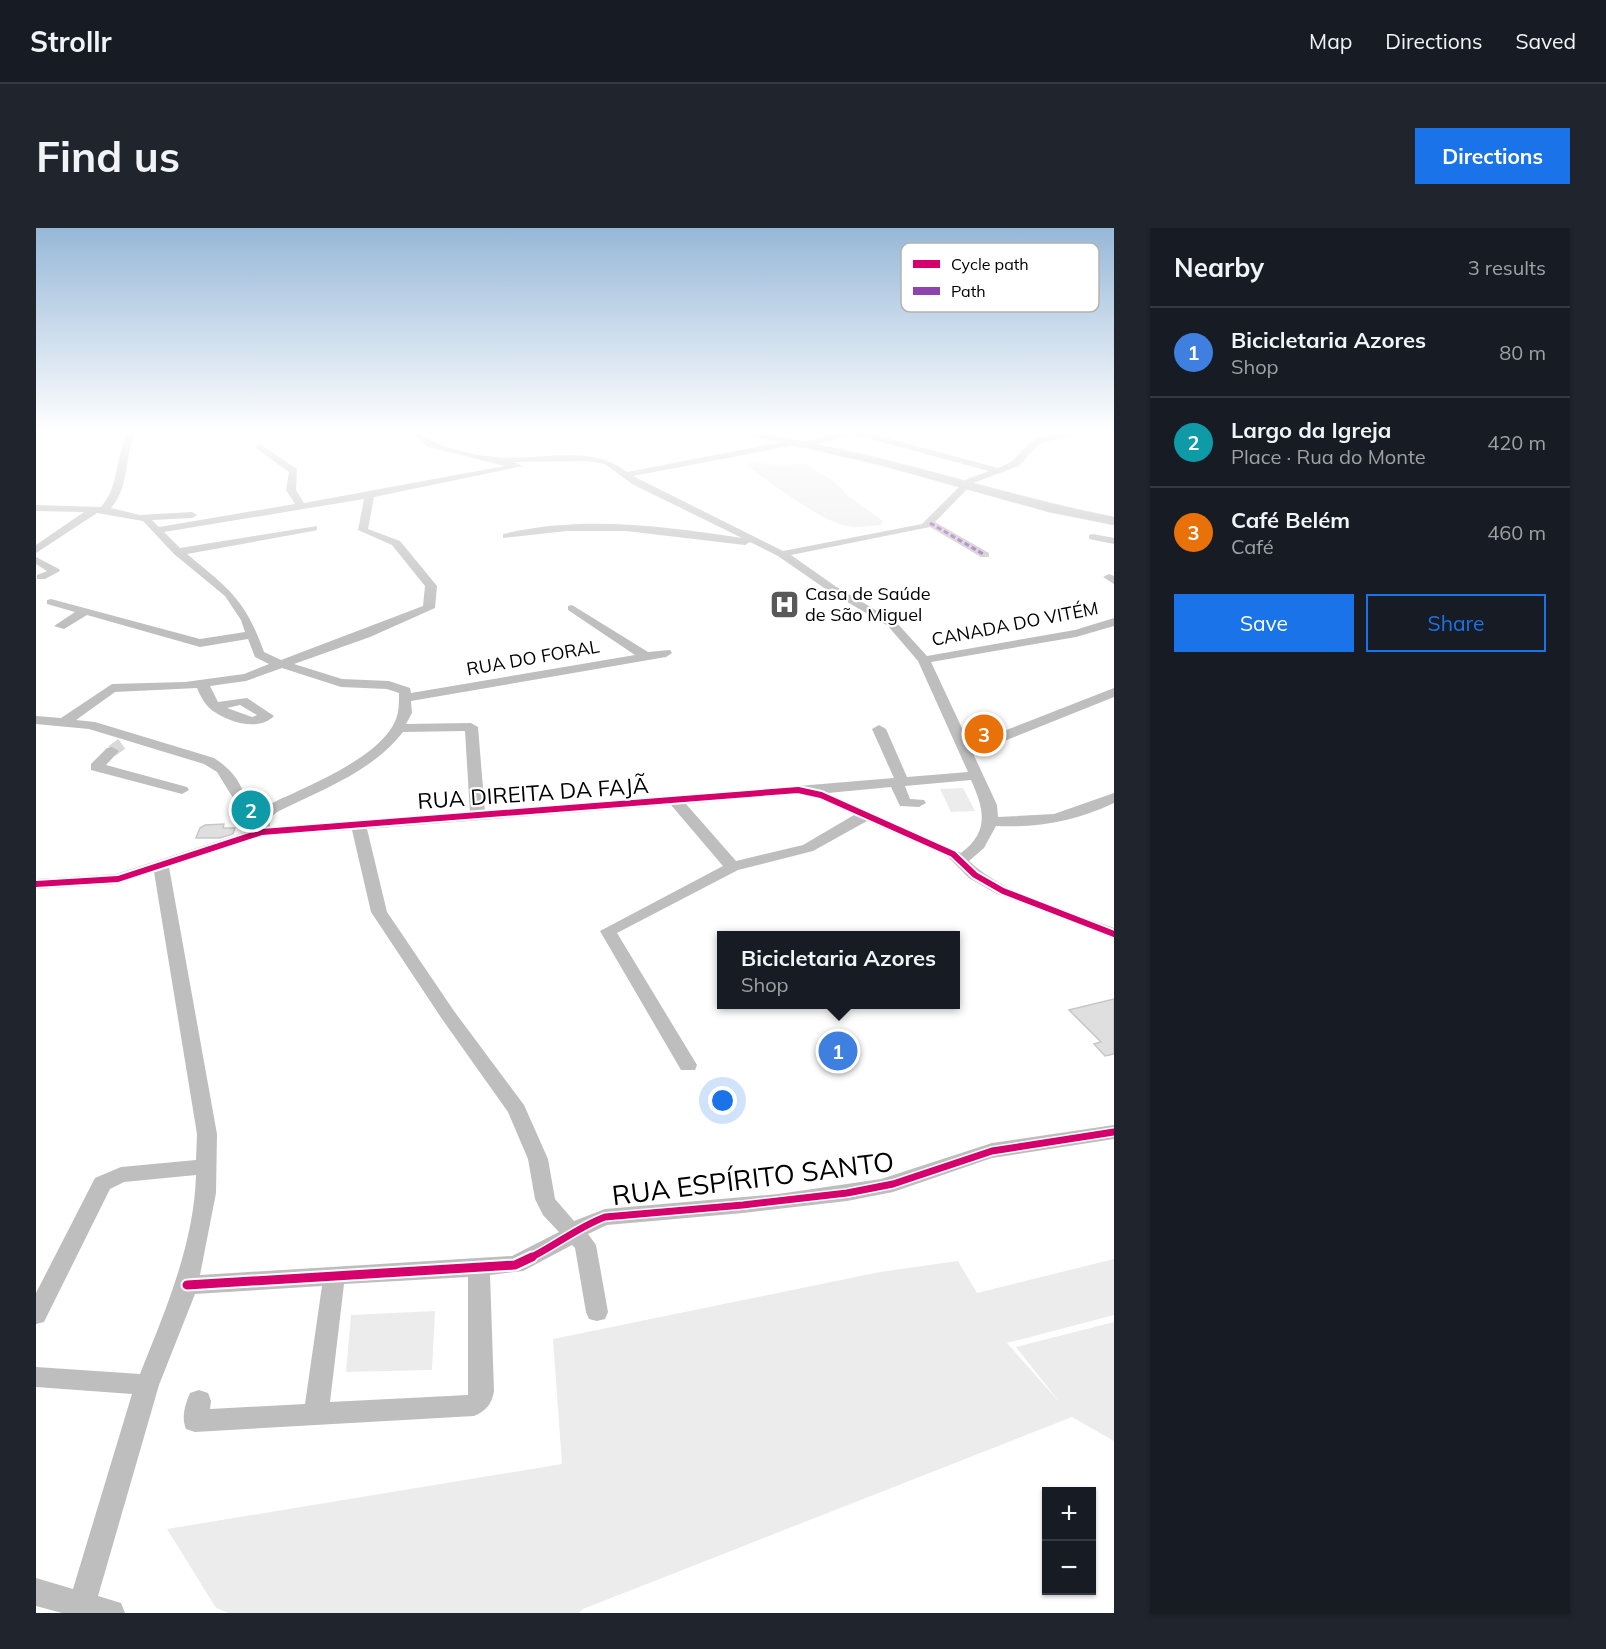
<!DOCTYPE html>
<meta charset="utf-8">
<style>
:root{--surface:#171b24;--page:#20242c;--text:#f1f3f6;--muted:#9ea1a6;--line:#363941;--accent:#1a73e8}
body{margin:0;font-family:Mulish,sans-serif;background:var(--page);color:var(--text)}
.controls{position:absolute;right:18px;bottom:18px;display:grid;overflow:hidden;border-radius:0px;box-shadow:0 2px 4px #0004}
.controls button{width:54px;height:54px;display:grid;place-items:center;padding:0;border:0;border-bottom:2px solid var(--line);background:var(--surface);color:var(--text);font:30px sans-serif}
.you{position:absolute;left:687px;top:873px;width:21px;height:21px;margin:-15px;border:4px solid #fff;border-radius:50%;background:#1a73e8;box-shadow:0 0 0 9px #1a73e833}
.badge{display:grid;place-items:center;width:39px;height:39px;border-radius:50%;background:var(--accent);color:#fff;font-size:20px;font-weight:700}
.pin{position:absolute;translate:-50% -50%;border:3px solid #fff;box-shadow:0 2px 6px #0006}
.popup{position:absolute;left:681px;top:703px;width:243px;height:78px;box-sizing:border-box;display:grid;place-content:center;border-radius:0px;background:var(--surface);filter:drop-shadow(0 2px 4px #0005);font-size:20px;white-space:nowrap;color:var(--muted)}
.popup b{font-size:22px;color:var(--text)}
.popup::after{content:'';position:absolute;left:50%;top:100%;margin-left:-12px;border:12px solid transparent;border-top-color:var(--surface)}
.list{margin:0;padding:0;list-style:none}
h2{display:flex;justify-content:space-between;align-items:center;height:78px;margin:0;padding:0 24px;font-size:26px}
h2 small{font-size:20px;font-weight:400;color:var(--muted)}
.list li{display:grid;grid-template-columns:39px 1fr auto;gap:18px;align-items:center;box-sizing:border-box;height:90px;padding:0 24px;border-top:2px solid var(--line)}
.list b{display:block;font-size:22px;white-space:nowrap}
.list p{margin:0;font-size:20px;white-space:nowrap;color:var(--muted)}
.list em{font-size:20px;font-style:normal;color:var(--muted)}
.actions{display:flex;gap:12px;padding:18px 24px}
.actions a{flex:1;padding:14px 0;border:2px solid var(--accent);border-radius:0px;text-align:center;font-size:21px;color:var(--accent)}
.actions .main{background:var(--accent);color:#fff}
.map{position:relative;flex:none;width:1078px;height:1385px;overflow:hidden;border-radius:0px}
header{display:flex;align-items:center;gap:36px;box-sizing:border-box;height:84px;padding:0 30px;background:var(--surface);border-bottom:2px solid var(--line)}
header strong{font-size:28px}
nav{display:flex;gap:33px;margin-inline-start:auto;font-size:21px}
.intro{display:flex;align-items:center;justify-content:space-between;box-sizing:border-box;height:144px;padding:0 36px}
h1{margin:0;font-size:42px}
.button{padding:15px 27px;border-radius:0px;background:var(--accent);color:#fff;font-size:21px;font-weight:700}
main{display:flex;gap:36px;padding:0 36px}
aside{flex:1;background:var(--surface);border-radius:0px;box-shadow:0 2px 4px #0004}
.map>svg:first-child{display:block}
.green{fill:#ececec}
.building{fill:#dfdfdf;stroke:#c7c7c7;stroke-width:1.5}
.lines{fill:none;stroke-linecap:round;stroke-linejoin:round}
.minor-tunnel{stroke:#d9d9d9;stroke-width:12;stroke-dasharray:12 6;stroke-linecap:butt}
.major-casing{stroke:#dbdbdb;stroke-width:1}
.minor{fill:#bebebe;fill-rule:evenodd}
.major{fill:#bebebe;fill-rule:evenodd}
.quiet{stroke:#8e44ad;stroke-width:3;stroke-dasharray:5 3;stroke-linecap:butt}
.cycleway-far2-casing{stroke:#fff;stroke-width:10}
.cycleway-far1-casing{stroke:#fff;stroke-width:10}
.cycleway-casing{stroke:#fff;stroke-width:13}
.cycleway-far2{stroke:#d6006c;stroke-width:6}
.cycleway-far1{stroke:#d6006c;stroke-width:7}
.cycleway{stroke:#d6006c;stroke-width:9}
.labels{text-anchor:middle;stroke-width:4.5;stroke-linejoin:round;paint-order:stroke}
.far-poi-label{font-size:18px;fill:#000;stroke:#fff;text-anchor:start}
.far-street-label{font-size:18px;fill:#000;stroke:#fff}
.street-label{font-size:22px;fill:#000;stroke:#fff}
.near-street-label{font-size:27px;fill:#000;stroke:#fff}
.key{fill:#fff;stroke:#b2b2b2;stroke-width:1.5}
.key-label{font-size:16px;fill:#000}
</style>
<header>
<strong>Strollr</strong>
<nav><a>Map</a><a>Directions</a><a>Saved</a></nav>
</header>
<div class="intro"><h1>Find us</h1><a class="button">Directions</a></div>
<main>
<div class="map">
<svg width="1078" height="1385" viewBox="0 0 1078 1385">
<rect width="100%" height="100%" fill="#fff"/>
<path class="green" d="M716 234 746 238 768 235 800 255 813 269 847 293 845 297C834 298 822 300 811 298 784 293 734 254 710 237Z
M927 560 939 583 915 584 904 561Z
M1078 1031V1087L971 1115 1025 1176 980 1119 1078 1094V1213L1036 1189 547 1381 543 1385H193L180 1380 131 1301 526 1236 517 1111 844 1044 922 1033 941 1065Z
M399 1083 396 1142 310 1144 315 1087Z"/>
<path class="building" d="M188 596 187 600H199L197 606 184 610H160L164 600 169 597Z
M1078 771V826L1069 828 1058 816 1065 814 1033 782Z"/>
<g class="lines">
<path class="minor-tunnel" d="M76 523 87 515"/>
<defs>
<path id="major" d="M704 205C738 205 771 215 803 221 896 241 985 271 1078 289V297L1013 284 844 237Z"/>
</defs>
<use href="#major" class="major-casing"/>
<path class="minor" d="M91 205H99C88 231 94 258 75 280L104 287 156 284 161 287 156 290 116 292 123 299 259 276 250 262 253 244 221 221 220 219 224 216 261 241 260 262 268 275 469 238 392 219 376 205C388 205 390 211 400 215 416 222 440 227 458 229 504 234 551 214 591 244L756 212 759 213V217L597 248 747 323 886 296 931 251 953 243 819 207 764 220 761 219V215L805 205H832L962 240C983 232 981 224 996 213 1008 205 1031 205 1044 205L1003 216 983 238 937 255 899 294 953 325V329H945L894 299 755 327 799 358 860 394 891 428 1039 402 1078 390V398L1040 409 895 434 932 513 950 510 1078 460V469L958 517 935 521 961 577 962 589 1018 586 1078 565V575C1041 593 1001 600 960 598L948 620 933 633C971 668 1030 682 1078 700V711L961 666 933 650 912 629 831 593 777 623 702 642 581 705 661 837 659 842H645L564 703 687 638 635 577 331 601 351 684 418 783 488 877 512 931 519 971 538 993 569 981 742 966 845 951 956 915 1078 897V911L956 930 857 964 811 973 707 985 571 997 552 1006 560 1017 572 1084 569 1091 561 1093 553 1091 550 1084 539 1020 536 1017 487 1043 454 1047 458 1163C456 1176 450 1183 438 1188L159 1204 150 1201C145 1189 149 1177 154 1165L163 1162 172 1165 175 1173 174 1181 269 1176 286 1058 159 1066 123 1157 62 1368 85 1375 89 1385H26L0 1378V1350L37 1361 96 1166 0 1159V1139L104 1146C129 1083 158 1017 160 947L88 954 74 961 8 1094 0 1096V1065L59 950 85 939 160 932 161 906 118 644 82 656 0 661V651L80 646 219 601V599L198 593 197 570 181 544 168 536 53 501 0 496V488L25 490 76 456 149 454 208 446 233 436 219 429 212 411 164 419 51 387 28 401 18 398 39 384 11 376V372L15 371 164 411 209 404 205 392 189 368 138 326 107 293 61 285 0 325V317L48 284 0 283V277L65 279C84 257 79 230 91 205ZM551 233 569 236 596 256 706 310C627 298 546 287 467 306V310L531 303H590L709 317 714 314 742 328 791 362 852 398 882 433 932 544 871 549 850 501 843 497 836 501 858 550 449 584 442 499 435 495 370 496 376 485 375 473 630 429 636 425 634 422 612 424 536 377 532 378V382L599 427 375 465 374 460 353 453 306 451 258 436 334 409 399 380 401 358 364 313 332 301 338 269 487 238 478 234ZM328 271 322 302 356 317 389 358 387 378 245 432 228 424C209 371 193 361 151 326L277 303 281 302V298L144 320 128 304ZM246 440 305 459 351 461 363 465C363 471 363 478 362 484 355 522 289 550 258 565 245 571 227 577 220 590L211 587C212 563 199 543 178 530L59 494 40 492 79 464 161 460C164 468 170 478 177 483 193 494 222 504 238 488L211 470 182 474 174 458 210 453ZM204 477 221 487 216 489 191 480ZM429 503 434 585 234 599V590L241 584C285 562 336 544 367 504ZM935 552C948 581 954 603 925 625L792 565 855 559 864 578 883 579 890 575 888 572 874 571 869 558ZM762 566 781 570 818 587 767 617 700 633 650 576ZM316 602 335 684 406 791 472 884 492 931 499 971 507 987 523 1004 476 1028 164 1047 180 965 181 906 133 639 228 608ZM432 1049V1167L294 1174 308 1056Z
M1057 306 1078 310V316L1053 311V307Z
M0 329 23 341 24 343 9 351H1V347L11 343 0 336Z
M1073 346 1078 348V356L1067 349Z
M76 519 83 523 70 537 151 559 153 562 146 566 55 542V536L71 520Z"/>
<use href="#major" class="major"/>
<path class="quiet" d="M894 295 949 327"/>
<defs>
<path id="cycleway-far2" d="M0 656 82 651 226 604 762 562 785 567 917 626 939 647 967 663 1078 706"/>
<path id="cycleway-far1" d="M492 1031C519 1018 542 999 569 989L707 977 811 965 857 956 956 923 1078 904"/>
<path id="cycleway" d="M151 1057 479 1037 496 1029"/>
</defs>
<use href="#cycleway-far2" class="cycleway-far2-casing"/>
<use href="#cycleway-far1" class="cycleway-far1-casing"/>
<use href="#cycleway" class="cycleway-casing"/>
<use href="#cycleway-far2" class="cycleway-far2"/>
<use href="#cycleway-far1" class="cycleway-far1"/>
<use href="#cycleway" class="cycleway"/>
</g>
<linearGradient id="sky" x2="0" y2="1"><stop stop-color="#97b8d8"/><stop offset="0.51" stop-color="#fff"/><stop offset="1" stop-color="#fff" stop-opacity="0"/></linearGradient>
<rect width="1078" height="399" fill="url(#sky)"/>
<defs>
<symbol id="hospital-square" viewBox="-11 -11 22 22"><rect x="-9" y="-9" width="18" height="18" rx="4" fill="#595959" stroke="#fff"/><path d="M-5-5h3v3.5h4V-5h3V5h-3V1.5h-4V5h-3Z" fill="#fff"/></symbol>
</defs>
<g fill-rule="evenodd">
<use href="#hospital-square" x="732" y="360" width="33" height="33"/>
</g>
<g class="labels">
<g class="far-poi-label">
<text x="769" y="372">Casa de Saúde<tspan x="769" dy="21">de São Miguel</tspan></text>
</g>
<g class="far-street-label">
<text transform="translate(979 396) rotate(-11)" y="6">CANADA DO VITÉM</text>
<text transform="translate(497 430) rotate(-10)" y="6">RUA DO FORAL</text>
</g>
<g class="street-label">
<text transform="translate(497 565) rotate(-4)" y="8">RUA DIREITA DA FAJÃ</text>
</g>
<g class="near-street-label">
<text transform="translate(717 951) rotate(-7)" y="9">RUA ESPÍRITO SANTO</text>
</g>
</g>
<rect x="865" y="15" width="198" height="69" rx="9" class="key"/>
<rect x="877" y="32" width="27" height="8" fill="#d6006c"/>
<rect x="877" y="59" width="27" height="8" fill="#8e44ad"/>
<g class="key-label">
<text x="915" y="42">Cycle path</text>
<text x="915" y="69">Path</text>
</g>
</svg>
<div class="controls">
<button>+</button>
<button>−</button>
</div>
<div class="you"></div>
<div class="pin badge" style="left:802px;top:823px;background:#3f7fe0">1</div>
<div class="popup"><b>Bicicletaria Azores</b>Shop</div>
<div class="pin badge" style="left:215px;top:582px;background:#0f9aa8">2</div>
<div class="pin badge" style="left:948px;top:506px;background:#e8710a">3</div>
</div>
<aside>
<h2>Nearby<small>3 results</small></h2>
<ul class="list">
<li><span class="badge" style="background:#3f7fe0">1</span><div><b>Bicicletaria Azores</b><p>Shop</p></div><em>80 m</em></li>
<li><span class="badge" style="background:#0f9aa8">2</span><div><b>Largo da Igreja</b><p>Place · Rua do Monte</p></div><em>420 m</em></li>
<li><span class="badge" style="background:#e8710a">3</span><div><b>Café Belém</b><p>Café</p></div><em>460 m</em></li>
</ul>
<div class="actions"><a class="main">Save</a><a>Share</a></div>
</aside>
</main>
